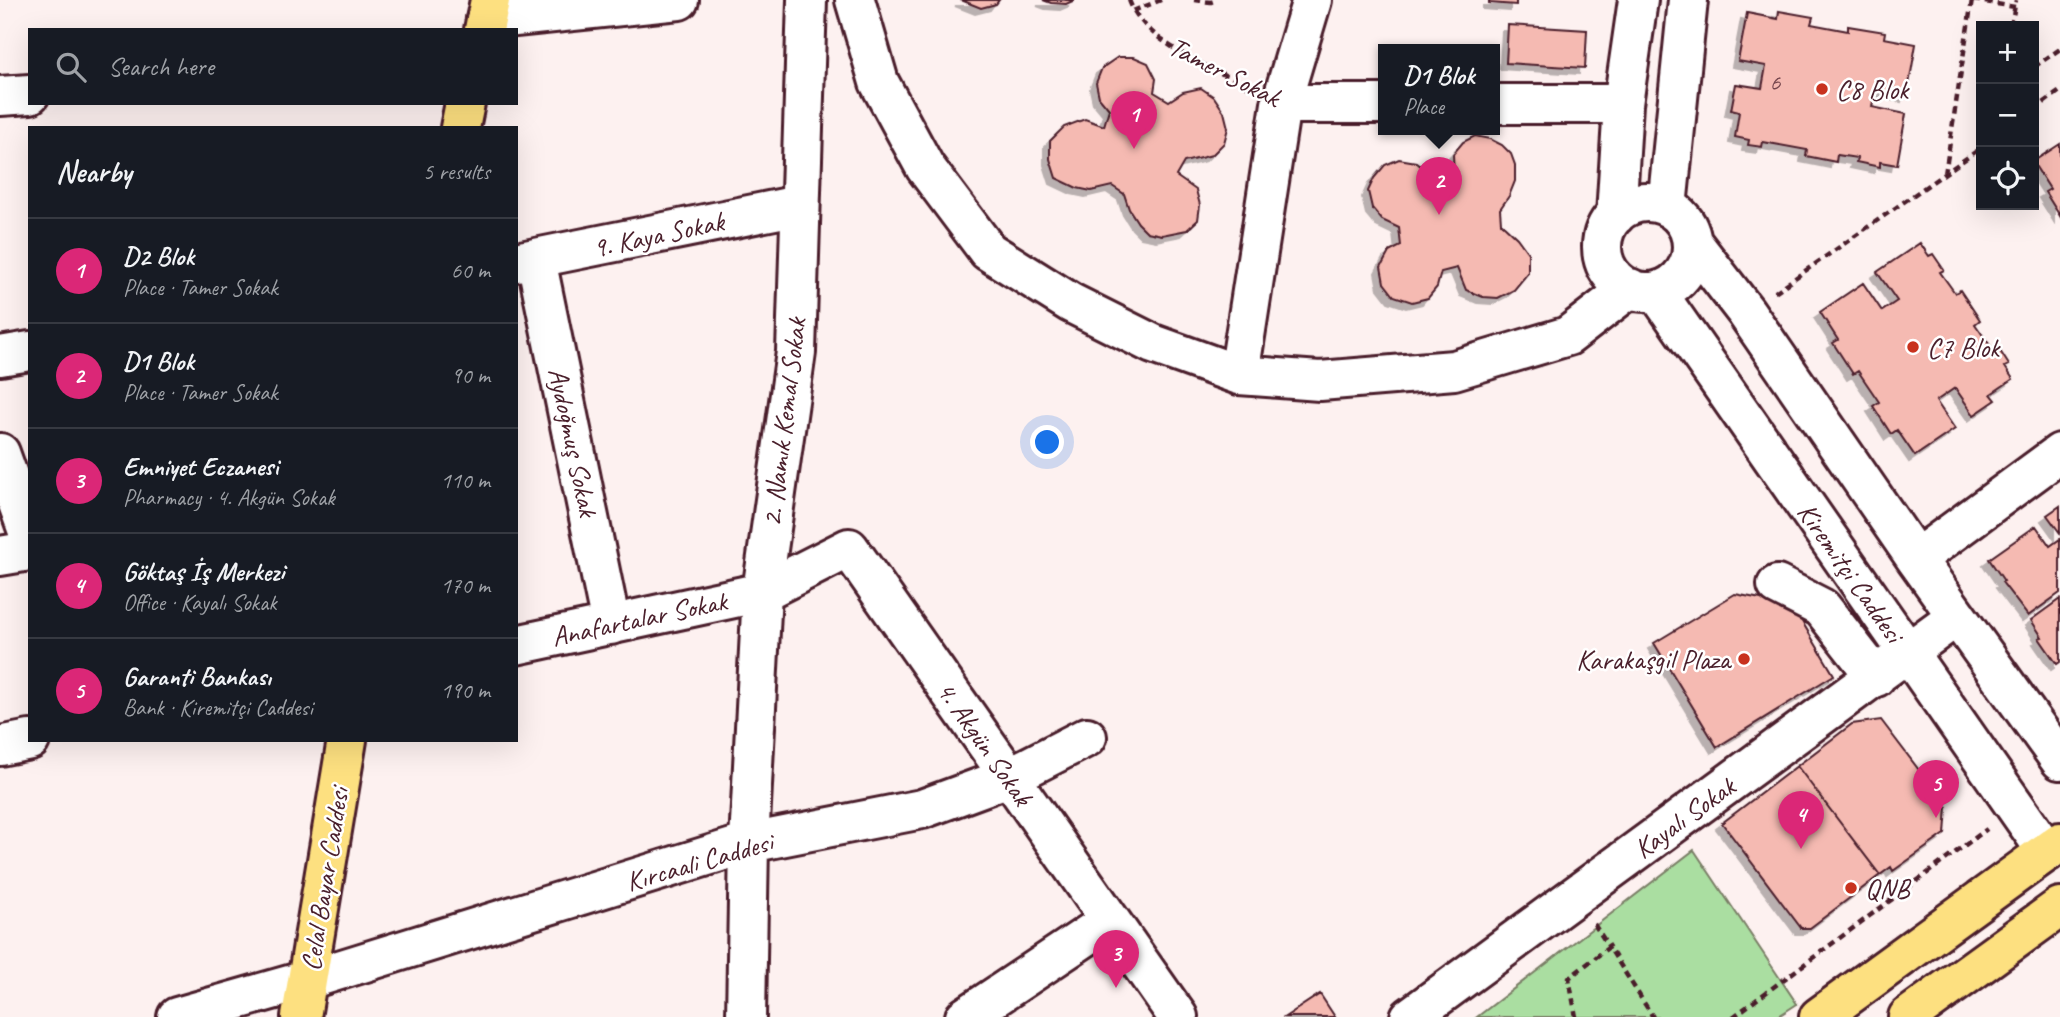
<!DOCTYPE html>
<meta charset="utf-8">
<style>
:root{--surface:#171b24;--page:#242831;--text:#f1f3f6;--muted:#9ea1a6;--line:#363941;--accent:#db2777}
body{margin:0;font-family:Caveat,sans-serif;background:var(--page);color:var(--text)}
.controls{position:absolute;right:21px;top:21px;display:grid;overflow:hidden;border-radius:0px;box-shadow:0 7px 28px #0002}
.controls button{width:63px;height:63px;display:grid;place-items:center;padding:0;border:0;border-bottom:2px solid var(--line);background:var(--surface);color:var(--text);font:35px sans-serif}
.you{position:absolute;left:1048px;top:443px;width:24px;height:24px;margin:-18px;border:5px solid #fff;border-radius:50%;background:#1a73e8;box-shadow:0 0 0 10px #1a73e833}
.badge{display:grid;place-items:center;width:46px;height:46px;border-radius:50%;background:var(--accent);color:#fff;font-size:23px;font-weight:700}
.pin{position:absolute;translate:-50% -58px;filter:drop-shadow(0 2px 4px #0008)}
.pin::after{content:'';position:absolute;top:37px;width:24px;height:21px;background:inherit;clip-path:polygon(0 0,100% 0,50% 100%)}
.popup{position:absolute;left:1378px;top:44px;width:122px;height:91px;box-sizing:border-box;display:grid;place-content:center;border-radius:0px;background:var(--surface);filter:drop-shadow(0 2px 5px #0005);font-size:23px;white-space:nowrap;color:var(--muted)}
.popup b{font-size:26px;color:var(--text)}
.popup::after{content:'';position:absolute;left:50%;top:100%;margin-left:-14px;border:14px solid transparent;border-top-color:var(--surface)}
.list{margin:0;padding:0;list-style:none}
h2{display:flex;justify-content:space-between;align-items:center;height:91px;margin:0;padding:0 28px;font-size:30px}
h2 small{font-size:23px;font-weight:400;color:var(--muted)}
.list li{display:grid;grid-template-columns:46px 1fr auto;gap:21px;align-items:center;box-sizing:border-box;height:105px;padding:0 28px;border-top:2px solid var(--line)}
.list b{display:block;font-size:26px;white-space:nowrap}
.list p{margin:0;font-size:23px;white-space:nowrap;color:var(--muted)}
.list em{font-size:23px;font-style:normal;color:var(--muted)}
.icon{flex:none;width:38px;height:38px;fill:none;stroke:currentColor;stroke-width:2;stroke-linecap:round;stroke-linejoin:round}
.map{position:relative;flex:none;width:2060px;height:1017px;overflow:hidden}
.search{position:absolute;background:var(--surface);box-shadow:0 7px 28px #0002;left:28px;top:28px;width:490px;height:77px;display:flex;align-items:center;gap:18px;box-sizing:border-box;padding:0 24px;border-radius:0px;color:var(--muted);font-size:26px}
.panel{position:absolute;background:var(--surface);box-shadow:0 7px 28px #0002;left:28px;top:126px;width:490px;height:616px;border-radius:0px}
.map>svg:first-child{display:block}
.green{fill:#aadea1;stroke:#7a7e66;stroke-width:2}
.building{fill:#f5bab2;stroke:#4a1f2b;stroke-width:2;filter:url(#shadow)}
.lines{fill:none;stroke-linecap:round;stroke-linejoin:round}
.minor-casing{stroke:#4a1f2b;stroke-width:44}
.major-casing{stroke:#4a1f2b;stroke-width:44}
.path{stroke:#4a1f2b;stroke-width:4.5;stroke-dasharray:7 5;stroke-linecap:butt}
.minor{stroke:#fff;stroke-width:38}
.major{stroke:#fde080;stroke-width:38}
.poi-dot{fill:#c8321e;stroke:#fff;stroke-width:2.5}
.labels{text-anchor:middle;stroke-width:5;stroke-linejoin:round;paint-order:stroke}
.number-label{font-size:24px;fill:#75464d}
.street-label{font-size:28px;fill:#4a1f2b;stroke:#fff}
.poi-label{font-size:28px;fill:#4a1f2b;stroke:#fff;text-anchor:start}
</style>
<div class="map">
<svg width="2060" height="1017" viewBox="0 0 2060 1017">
<defs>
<filter id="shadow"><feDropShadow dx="-6" dy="6" stdDeviation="0" flood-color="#0004"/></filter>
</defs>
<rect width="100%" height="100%" fill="#fdf1f0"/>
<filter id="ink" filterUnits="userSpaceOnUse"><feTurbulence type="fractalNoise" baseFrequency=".0143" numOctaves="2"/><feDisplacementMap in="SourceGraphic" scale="14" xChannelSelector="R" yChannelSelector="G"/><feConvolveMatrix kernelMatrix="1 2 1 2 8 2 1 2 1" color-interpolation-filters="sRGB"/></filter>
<g filter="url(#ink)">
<path class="green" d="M1694 850 1797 1004 1777 1017H1477Z"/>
<path class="building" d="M961 0H999L996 4 981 8Z
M1043 0H1075L1066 4 1051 3Z
M1489 0H1516V5L1489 3Z
M1779 11 1813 17 1811 24 1848 31V26L1885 32 1884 38 1916 44 1907 96 1875 90 1872 107 1906 114 1897 165 1880 162V167L1856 162 1857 158 1837 155 1836 162 1806 156 1807 150 1763 142 1762 147 1748 145 1749 140 1735 137 1739 112 1731 110 1736 84 1762 88 1766 66 1738 61 1747 13 1778 19Z
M1508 25 1587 30 1585 68 1506 63Z
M1118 57H1134L1148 63 1156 79 1154 92 1169 101 1183 92 1201 88 1214 97 1224 112 1228 128 1224 143 1212 155 1184 162 1176 176 1196 190 1200 205 1198 220 1187 230 1162 235 1147 232 1138 223 1129 209 1124 194 1112 186 1091 191 1077 188 1056 178 1050 159V141L1064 127 1085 119 1104 126 1109 109 1099 97 1096 83 1102 68Z
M1475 136 1490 139 1502 145 1511 154 1515 165V181L1509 196 1500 209 1501 223 1517 238 1528 253V273L1514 290 1498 298 1483 297 1466 290 1457 268 1441 272 1437 287 1428 298 1412 302 1394 296 1384 283 1381 267 1389 252 1401 246 1399 228 1382 220 1372 208 1368 191 1374 178 1385 165 1399 159 1416 162 1438 181 1454 178 1453 154 1463 142Z
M2060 144V216L2045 192 2050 189 2034 164V161Z
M1920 243 1929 256 1933 254 1944 270 1940 272 1955 293 1960 290 1980 320 1975 324 1996 354 2000 351 2009 365 2005 367 2013 379 1991 394 1996 400 1974 415 1955 388 1936 401 1955 429 1915 456 1897 430 1891 434 1873 406 1879 402 1858 371 1853 374 1833 343 1838 340 1820 312 1863 283 1882 311 1897 301 1877 272Z
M2060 506V533L2047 515Z
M2036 526 2050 546 2060 539V593L2028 616 2002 582 2004 581 1989 559Z
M1735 594 1792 605 1834 675 1717 747 1654 643Z
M2060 599V662L2057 664 2039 638 2042 637 2031 620Z
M1881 720 1947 807 1945 834 1893 871 1891 867 1880 875 1797 766 1852 724Z
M1797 766 1880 875 1810 928H1801L1722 823Z
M1320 994 1335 1017H1285Z"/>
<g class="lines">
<defs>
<path id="minor" d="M855 0 879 82 925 167 988 251 1071 303 1153 344 1239 375 1320 381 1454 370 1568 336 1630 288
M486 20 679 0
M0 96 30 94
M1281 104H1383
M1495 104H1623
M1602 247a45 45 0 1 1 90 0a45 45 0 1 1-90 0Z
M1667 207 1688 0
M1616 215 1623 104 1638 0
M1692 242 1746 312 1916 559 2060 760
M536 259 611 625
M516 262 799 205
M1656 291 2047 852
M0 356 30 351
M1239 375 1281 104 1312 0
M0 453 30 537
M0 556 30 551
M1916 559 2060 453
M1777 585 1822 608 1876 677
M516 645 762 592 849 548 1178 1017
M0 746 30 740
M177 1017 307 980 749 843 922 809 1009 777 1087 737
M746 1017 749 843 762 592 796 352 807 0
M965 1017 1109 921
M1410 1017 1957 616"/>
<path id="major" d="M484 30 490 0
M460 128 465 103
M301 1017 347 740
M1819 1017 2060 842
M1908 1017 2060 907"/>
</defs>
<use href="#minor" class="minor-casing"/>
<use href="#major" class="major-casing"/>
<path class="path" d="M1129 0C1144 43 1211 67 1249 87
M1194 0 1211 2 1217 0
M1973 0 2015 7
M1133 11 1161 0
M2011 26 2016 0
M2034 67 2060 49
M2034 110 2060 91
M1945 174 1972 0
M1775 292 1981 148
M1594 924 1609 947
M1576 1017 1569 978 1609 947 1653 1017
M1733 1017 1987 829"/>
<use href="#minor" class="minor"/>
<use href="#major" class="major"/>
</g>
</g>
<g class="poi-dot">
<circle cx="1822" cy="89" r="7"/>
<circle cx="1913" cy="347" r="7"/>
<circle cx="1744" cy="659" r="7"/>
<circle cx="1851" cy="888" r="7"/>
</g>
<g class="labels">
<g class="number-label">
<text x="1775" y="90">6</text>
</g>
<g class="street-label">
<text transform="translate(1225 71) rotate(27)" y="10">Tamer Sokak</text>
<text transform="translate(658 234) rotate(-12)" y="10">9. Kaya Sokak</text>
<text transform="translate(783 422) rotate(-83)" y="10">2. Namık Kemal Sokak</text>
<text transform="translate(574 442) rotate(78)" y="10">Aydoğmuş Sokak</text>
<text transform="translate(1851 572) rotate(55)" y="10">Kiremitçi Caddesi</text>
<text transform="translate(639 618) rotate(-12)" y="10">Anafartalar Sokak</text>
<text transform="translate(985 743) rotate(55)" y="10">4. Akgün Sokak</text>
<text transform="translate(1684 817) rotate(-36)" y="10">Kayalı Sokak</text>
<text transform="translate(699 861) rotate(-16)" y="10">Kırcaali Caddesi</text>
<text transform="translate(324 879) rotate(-81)" y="10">Celal Bayar Caddesi</text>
</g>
<g class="poi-label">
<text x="1836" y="99">C8 Blok</text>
<text x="1927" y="357">C7 Blok</text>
<text x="1730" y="669" text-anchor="end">Karakaşgil Plaza</text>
<text x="1865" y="898">QNB</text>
</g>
</g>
</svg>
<div class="controls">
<button>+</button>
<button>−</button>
<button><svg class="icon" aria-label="locate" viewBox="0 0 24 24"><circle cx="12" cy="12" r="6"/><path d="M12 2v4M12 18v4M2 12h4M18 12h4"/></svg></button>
</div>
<div class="you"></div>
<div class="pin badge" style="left:1134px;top:149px">1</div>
<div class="pin badge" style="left:1439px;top:215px">2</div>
<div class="popup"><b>D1 Blok</b>Place</div>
<div class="pin badge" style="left:1116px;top:988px">3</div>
<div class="pin badge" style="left:1801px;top:849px">4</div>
<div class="pin badge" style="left:1936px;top:818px">5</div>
<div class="search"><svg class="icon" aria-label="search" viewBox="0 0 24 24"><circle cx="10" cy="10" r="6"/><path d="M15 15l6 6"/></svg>Search here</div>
<section class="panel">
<h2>Nearby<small>5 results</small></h2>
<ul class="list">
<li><span class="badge">1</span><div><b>D2 Blok</b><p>Place · Tamer Sokak</p></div><em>60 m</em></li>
<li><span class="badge">2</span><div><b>D1 Blok</b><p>Place · Tamer Sokak</p></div><em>90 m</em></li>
<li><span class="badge">3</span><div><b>Emniyet Eczanesi</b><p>Pharmacy · 4. Akgün Sokak</p></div><em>110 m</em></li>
<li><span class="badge">4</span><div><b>Göktaş İş Merkezi</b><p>Office · Kayalı Sokak</p></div><em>170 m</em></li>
<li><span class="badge">5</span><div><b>Garanti Bankası</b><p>Bank · Kiremitçi Caddesi</p></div><em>190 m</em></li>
</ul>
</section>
</div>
